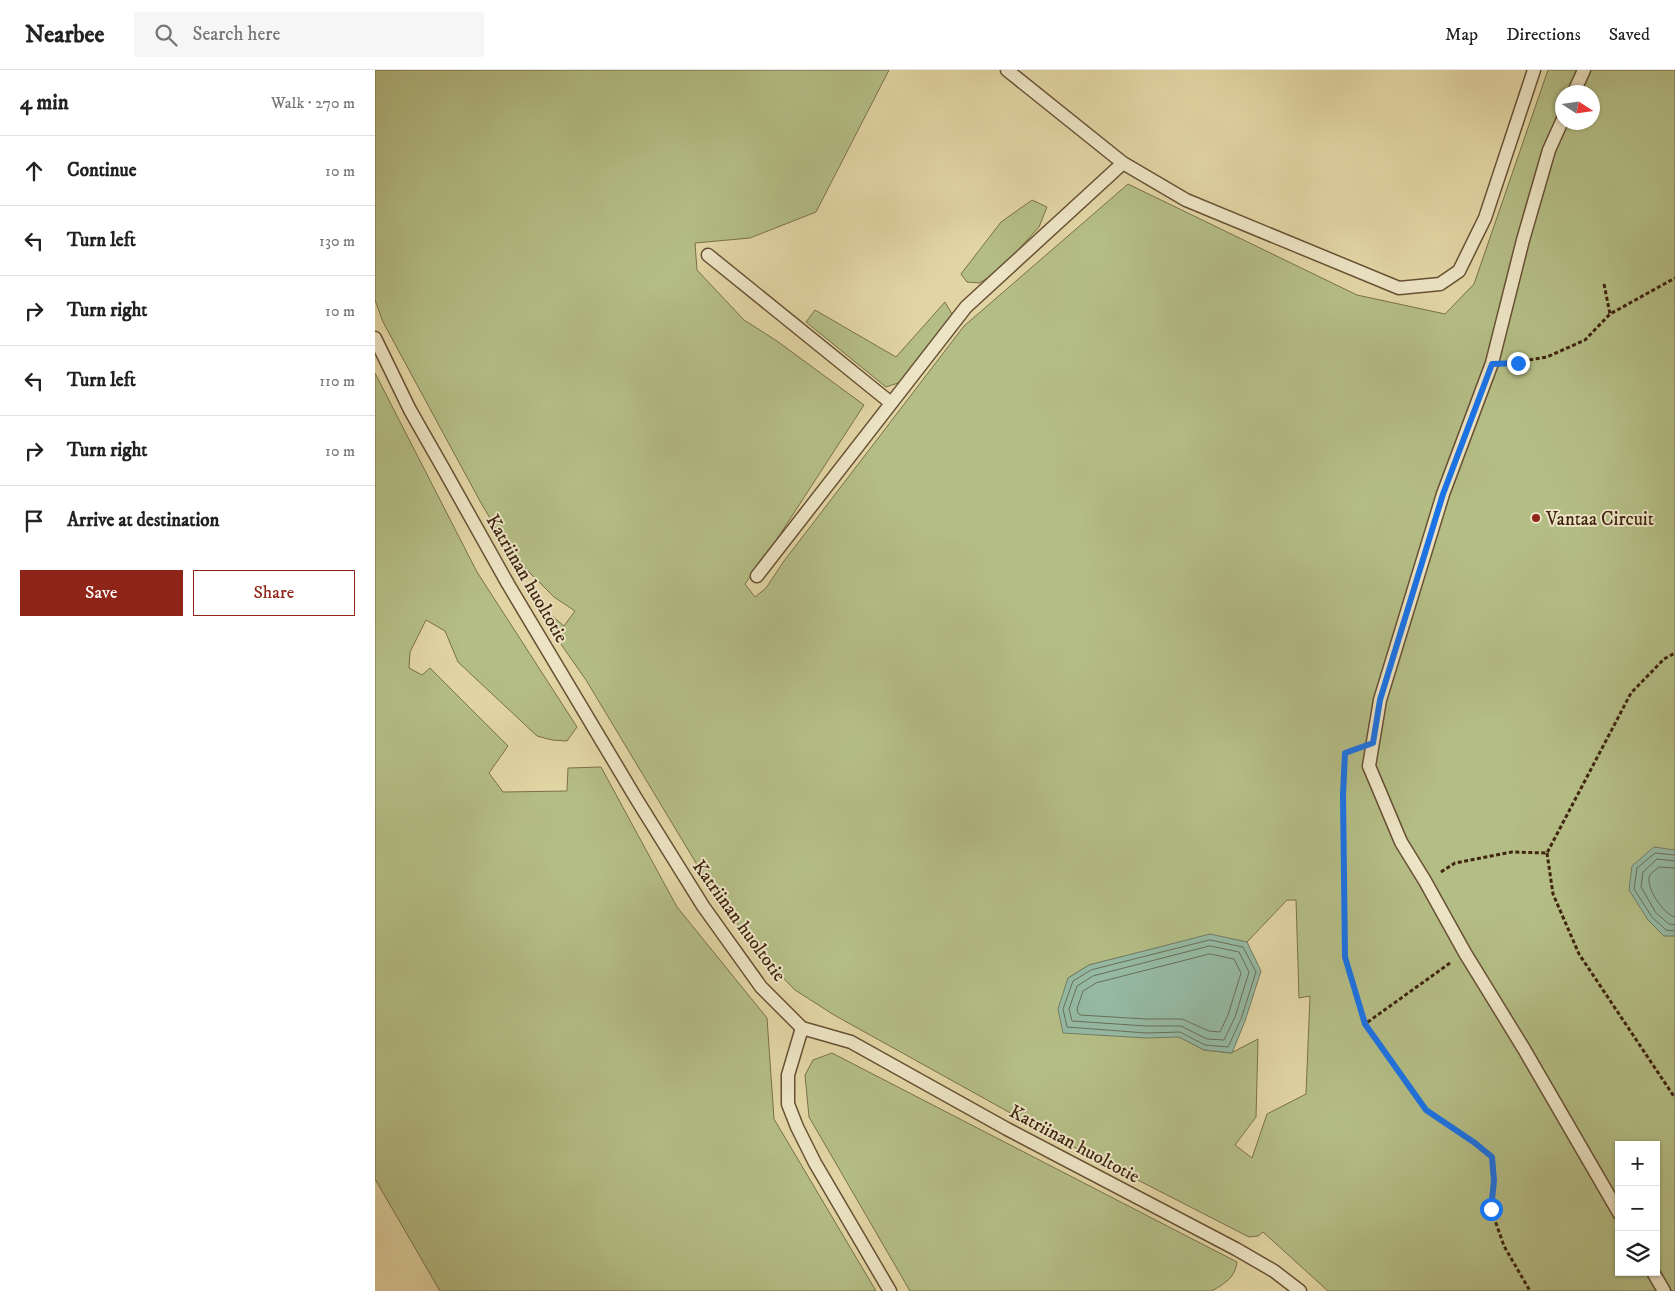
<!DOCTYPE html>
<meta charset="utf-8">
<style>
:root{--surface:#fff;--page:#f6f6f6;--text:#222;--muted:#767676;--line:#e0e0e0;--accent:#8f2418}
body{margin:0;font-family:"IM FELL DW Pica",serif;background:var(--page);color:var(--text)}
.controls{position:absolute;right:15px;bottom:15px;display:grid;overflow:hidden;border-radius:0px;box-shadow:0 1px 4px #0004}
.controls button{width:45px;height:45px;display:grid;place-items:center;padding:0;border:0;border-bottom:1px solid var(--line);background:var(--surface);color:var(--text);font:25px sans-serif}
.compass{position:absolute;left:1180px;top:15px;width:45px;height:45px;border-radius:50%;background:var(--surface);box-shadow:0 1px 4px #0004;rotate:102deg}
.stop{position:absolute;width:15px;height:15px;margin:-11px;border:4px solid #1a73e8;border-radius:50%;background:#fff}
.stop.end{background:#1a73e8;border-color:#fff;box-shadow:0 1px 5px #0008}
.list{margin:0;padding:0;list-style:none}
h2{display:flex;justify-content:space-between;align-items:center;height:65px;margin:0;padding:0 20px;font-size:21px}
h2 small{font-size:16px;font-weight:400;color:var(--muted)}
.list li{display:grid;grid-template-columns:32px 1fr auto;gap:15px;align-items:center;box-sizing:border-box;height:70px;padding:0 20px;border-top:1px solid var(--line)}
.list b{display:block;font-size:19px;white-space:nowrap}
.list em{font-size:16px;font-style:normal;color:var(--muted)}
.actions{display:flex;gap:10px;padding:15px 20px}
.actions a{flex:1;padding:11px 0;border:1px solid var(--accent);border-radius:0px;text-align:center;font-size:18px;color:var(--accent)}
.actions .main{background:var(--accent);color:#fff}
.icon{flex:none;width:28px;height:28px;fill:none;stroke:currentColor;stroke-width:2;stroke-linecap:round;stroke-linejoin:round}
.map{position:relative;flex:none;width:1300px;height:1221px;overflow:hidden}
header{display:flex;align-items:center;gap:30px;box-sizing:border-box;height:70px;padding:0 25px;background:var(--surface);border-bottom:1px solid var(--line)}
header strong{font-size:24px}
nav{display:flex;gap:28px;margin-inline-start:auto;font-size:18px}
.search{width:350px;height:45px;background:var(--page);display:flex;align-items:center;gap:12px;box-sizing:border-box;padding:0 18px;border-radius:0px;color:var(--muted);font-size:19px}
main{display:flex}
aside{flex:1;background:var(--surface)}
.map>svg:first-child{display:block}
.green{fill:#b4bd85;stroke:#7a704a;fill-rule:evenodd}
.water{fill:#95b9a3;stroke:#737d67}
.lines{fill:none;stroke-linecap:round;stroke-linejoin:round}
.shore{stroke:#6a6e58;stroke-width:1}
.service-casing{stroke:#685034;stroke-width:15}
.path{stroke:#40240e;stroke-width:3;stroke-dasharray:4 2.5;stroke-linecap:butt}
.service{stroke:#ece4c4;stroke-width:12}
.route{stroke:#1a73e8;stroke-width:6}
.poi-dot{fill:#8f2418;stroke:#ece4c4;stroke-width:2}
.labels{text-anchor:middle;stroke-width:4;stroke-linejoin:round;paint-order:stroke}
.poi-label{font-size:19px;fill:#40240e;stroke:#ece4c4;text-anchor:start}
.street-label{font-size:19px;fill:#40240e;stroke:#ece4c4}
</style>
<header>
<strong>Nearbee</strong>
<div class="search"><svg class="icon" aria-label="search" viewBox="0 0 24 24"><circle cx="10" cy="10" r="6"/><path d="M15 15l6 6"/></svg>Search here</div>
<nav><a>Map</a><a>Directions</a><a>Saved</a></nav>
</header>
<main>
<aside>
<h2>4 min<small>Walk · 270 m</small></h2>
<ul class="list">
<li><svg class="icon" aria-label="ahead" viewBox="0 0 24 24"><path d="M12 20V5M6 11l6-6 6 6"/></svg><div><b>Continue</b></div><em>10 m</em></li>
<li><svg class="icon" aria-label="left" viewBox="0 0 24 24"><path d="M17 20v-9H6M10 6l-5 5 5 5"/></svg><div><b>Turn left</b></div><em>130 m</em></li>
<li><svg class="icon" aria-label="right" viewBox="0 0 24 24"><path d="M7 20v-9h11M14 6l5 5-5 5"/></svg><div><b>Turn right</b></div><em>10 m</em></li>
<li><svg class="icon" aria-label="left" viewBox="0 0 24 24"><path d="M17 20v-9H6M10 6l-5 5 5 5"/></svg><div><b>Turn left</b></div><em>110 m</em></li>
<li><svg class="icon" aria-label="right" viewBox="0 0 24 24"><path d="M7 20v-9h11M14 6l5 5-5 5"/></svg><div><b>Turn right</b></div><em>10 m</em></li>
<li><svg class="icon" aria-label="arrive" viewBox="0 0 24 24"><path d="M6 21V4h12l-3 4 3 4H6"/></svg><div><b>Arrive at destination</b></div></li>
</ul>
<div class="actions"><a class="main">Save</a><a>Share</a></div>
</aside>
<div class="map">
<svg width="1300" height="1221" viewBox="0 0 1300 1221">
<rect width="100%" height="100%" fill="#e2d5a4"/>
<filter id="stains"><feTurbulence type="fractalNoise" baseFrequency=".004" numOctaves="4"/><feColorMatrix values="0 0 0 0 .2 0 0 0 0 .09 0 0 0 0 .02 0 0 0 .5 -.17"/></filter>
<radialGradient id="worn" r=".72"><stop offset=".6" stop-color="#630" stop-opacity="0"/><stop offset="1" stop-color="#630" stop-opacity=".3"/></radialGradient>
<path class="green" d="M0 0H514L441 142 375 168 320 173 322 200 369 250 402 271 489 335 402 469 370 514 380 527 391 518 409 491 589 256 753 114 982 225 1070 244 1099 214 1173 0H1300V1221H953L888 1162 883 1166 874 1167 675 1065 459 945 420 920 378 877 321 793 211 610 174 557V547L176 545 189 556 200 541 179 527 137 485 106 433 8 252 0 230ZM1188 22H1218V52H1188ZM912 830H921L924 928 935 926 931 1024 892 1044 877 1088 860 1075 881 1047 883 969 856 983 829 980 693 908 714 895 835 865 872 872ZM1244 1075H1281V1202H1244Z
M657 130 672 137 664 157 623 202 604 213 592 212 586 204 626 152Z
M570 232 577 244 529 311 511 317 431 252 440 240 521 287Z
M0 303 102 502 202 657 192 671 177 670 162 666 83 592 70 561 51 550 35 582 34 598 47 605 55 598 133 676 114 703 128 722 192 721 193 698 226 697 302 837 392 948 399 1049 501 1221H65L0 1109Z
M457 983 862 1192C860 1208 850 1213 837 1221H535L434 1047 430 1005 438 990Z"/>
<path class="water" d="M1279 777 1300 780V866H1289L1273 850 1254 820 1257 796Z
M835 864 872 872 886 901 870 951 857 983 829 980 804 967 771 968 688 963 683 939 693 908 714 895Z"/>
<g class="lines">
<path class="shore" d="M1300 785 1280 783 1262 798 1259 819 1277 847 1291 860 1300 861
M1300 791 1282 789 1268 802 1266 817 1281 843 1294 854 1300 855
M1300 798 1284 797C1282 799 1277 802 1275 805 1269 816 1289 845 1300 847
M835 870 868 877 881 902 866 949 853 977 830 975 805 962 771 963 692 957 688 939 698 911 716 900Z
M835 876 864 882 874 902 860 947 849 970 832 969 806 956H771L697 951 694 939 702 916 718 906Z
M835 884 859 889 866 903 853 945 845 962 834 961 807 949H771L705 945 703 943 702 939 708 921 721 913Z"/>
<defs>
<path id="service" d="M1199 22 1209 0
M1188 49 1174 80 1148 170 1117 293 1068 424 1005 630 994 696 1026 772 1050 811 1090 883 1149 979 1244 1143
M748 93 811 130 1024 218 1065 214 1084 201 1110 148 1159 0
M333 185 516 333
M0 268 35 340 68 398 133 514 262 730 328 836 386 917 427 958 476 972 632 1059 861 1179 899 1201 925 1221
M382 506 591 237 748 93 632 0
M427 958 413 1005V1034L422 1057 440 1093 515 1221
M1278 1202 1289 1221"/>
</defs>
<use href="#service" class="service-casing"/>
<path class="path" d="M1229 214 1235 244
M1135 293 1172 287 1210 270 1235 244 1300 208
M979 680 970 683 968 725 970 887 990 954
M1172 783 1178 824 1204 884 1300 1028
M1066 802 1080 793 1137 782 1172 783 1256 623 1289 589 1300 583
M1075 893 990 954 1051 1040 1100 1073 1117 1087 1119 1111 1116 1139 1129 1176 1155 1221"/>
<use href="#service" class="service"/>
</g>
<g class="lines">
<path class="route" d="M1116 1139 1119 1111 1117 1087 1100 1073 1051 1040 990 954 970 887 968 725 970 683 998 673 1005 630 1068 424 1117 294 1143 293"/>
</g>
<circle class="poi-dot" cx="1161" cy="448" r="5"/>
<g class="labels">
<g class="poi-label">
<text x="1171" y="455">Vantaa Circuit</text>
</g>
<g class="street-label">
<text transform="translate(153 508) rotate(60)" y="7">Katriinan huoltotie</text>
<text transform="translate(365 850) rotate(54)" y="7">Katriinan huoltotie</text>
<text transform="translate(700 1073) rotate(28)" y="7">Katriinan huoltotie</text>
</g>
</g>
<rect width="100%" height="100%" filter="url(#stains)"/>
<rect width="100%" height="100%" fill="url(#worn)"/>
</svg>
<div class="controls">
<button>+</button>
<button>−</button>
<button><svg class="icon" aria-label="layers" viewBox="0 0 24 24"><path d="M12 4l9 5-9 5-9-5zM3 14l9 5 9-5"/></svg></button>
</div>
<svg class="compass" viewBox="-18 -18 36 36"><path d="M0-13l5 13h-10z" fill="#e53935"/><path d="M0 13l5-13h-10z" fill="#767676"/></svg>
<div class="stop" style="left:1116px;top:1139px"></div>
<div class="stop end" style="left:1143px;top:293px"></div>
</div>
</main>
